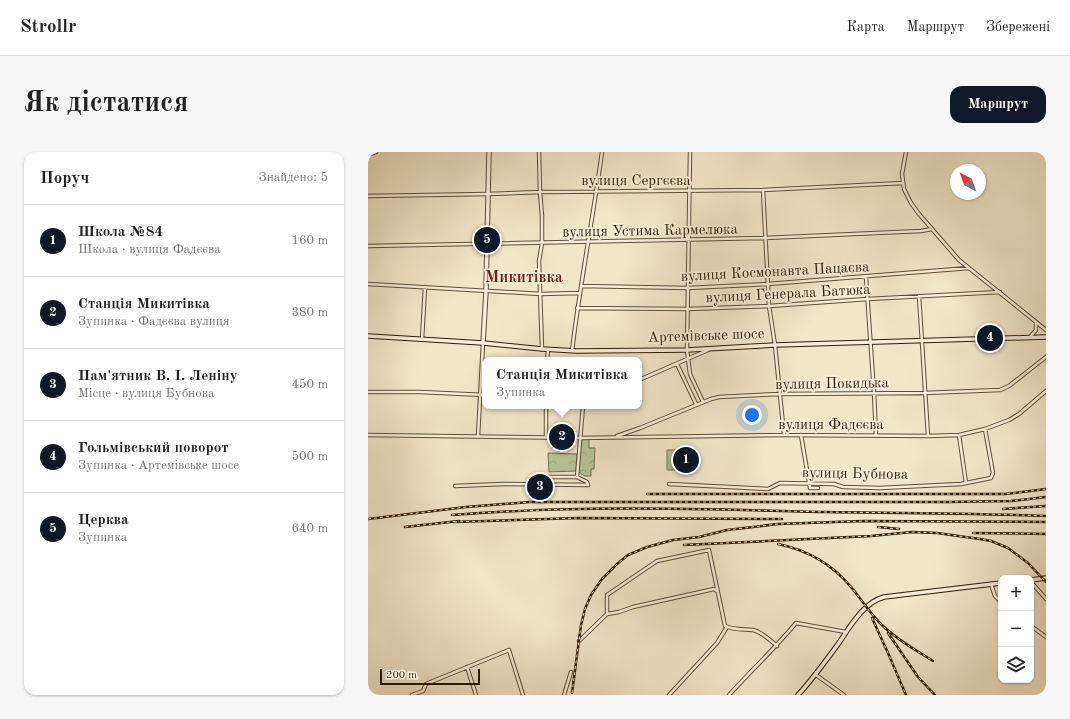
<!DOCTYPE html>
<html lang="uk">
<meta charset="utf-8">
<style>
:root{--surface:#fff;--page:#f6f6f6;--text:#222;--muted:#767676;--line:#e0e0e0;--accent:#111827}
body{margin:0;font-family:"Old Standard TT",serif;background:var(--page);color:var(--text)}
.controls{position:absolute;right:12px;bottom:12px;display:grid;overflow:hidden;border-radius:8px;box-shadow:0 1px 3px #0004}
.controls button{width:36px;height:36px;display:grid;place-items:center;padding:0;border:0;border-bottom:1px solid var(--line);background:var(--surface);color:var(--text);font:20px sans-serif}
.compass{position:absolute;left:582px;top:12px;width:36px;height:36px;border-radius:50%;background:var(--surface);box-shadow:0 1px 3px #0004;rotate:319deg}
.scale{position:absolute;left:12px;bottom:10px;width:100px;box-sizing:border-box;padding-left:4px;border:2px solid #2f1b02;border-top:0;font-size:11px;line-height:14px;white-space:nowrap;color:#2f1b02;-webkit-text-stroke:3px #f6efdb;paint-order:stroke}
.you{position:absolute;left:384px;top:263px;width:14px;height:14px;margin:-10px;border:3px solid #fff;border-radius:50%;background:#1a73e8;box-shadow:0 0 0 6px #1a73e833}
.badge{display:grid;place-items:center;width:26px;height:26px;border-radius:50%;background:var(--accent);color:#fff;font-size:13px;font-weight:700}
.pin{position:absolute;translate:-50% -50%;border:2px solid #fff;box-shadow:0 1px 4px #0006}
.popup{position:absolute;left:114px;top:205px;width:160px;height:52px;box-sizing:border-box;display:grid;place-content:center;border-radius:8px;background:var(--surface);filter:drop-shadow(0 1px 3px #0005);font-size:13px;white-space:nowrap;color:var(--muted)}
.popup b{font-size:15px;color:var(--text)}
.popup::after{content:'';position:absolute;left:50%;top:100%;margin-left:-8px;border:8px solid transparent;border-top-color:var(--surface)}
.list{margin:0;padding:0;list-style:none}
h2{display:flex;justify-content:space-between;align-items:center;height:52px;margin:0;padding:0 16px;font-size:17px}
h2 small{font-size:13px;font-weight:400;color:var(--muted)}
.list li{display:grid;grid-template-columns:26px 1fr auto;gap:12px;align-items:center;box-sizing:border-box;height:72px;padding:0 16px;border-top:1px solid var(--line)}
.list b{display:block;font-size:15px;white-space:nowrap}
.list p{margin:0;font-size:13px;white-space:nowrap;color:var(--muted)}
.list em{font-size:13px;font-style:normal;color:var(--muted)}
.icon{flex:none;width:22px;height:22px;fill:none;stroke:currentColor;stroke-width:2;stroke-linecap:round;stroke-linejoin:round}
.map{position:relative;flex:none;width:678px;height:543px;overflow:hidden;border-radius:12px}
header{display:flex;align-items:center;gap:24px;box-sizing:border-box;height:56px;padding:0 20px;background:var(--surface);border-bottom:1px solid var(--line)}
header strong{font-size:19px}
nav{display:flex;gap:22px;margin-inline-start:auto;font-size:14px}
.intro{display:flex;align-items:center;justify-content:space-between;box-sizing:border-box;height:96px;padding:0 24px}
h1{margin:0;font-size:28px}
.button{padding:10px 18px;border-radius:12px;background:var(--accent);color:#fff;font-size:14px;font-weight:700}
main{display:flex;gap:24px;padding:0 24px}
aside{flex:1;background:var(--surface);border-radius:12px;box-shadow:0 1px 3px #0004}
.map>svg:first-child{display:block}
.park{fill:url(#park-crowns);stroke:#73704d}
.pitch{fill:#b7c698;stroke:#73704d}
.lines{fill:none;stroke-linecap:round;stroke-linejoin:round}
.minor-casing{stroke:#604e34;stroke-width:4.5}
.tertiary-casing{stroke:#604e34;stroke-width:5.5}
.secondary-casing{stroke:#2f1b02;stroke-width:5.5}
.minor{stroke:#f6efdb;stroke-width:2.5}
.tertiary{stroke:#f6efdb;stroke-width:3.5}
.secondary{stroke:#f6efdb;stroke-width:3.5}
.rail-casing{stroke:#2f1b02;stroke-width:2.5}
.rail{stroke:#f6efdb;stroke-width:1;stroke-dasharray:3;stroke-linecap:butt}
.labels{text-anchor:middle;stroke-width:3.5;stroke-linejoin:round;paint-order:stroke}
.street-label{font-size:15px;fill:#2f1b02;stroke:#f6efdb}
.neighbourhood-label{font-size:16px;font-weight:bold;fill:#7a1f14;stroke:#f6efdb}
</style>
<header>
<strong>Strollr</strong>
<nav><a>Карта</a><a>Маршрут</a><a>Збережені</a></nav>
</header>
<div class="intro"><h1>Як дістатися</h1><a class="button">Маршрут</a></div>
<main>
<aside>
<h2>Поруч<small>Знайдено: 5</small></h2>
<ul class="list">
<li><span class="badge">1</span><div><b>Школа №84</b><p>Школа · вулиця Фадєєва</p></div><em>160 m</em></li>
<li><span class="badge">2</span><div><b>Станція Микитівка</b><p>Зупинка · Фадєєва вулиця</p></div><em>380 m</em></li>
<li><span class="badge">3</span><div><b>Пам'ятник В. І. Леніну</b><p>Місце · вулиця Бубнова</p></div><em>450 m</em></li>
<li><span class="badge">4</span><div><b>Гольмівський поворот</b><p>Зупинка · Артемівське шосе</p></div><em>500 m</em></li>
<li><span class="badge">5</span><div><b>Церква</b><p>Зупинка</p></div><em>640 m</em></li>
</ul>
</aside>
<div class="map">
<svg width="678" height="543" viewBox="0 0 678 543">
<defs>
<pattern id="park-crowns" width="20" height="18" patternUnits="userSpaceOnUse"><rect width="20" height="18" fill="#b7c698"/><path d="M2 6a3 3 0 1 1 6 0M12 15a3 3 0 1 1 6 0" fill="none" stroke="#9eaa81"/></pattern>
</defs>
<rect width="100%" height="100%" fill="#f1e6c8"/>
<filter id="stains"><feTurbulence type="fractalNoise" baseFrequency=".005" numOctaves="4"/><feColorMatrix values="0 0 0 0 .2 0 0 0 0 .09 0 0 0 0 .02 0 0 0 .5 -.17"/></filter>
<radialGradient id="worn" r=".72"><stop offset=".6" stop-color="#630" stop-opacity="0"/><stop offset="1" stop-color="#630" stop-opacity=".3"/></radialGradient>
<path class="park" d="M212 286H221V296H227L226 317H223V324H217L210 320Z
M180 301 209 302 208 319 181 320Z"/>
<path class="pitch" d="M299 298H309V318H299Z
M310 310H323V317H310Z"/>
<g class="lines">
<defs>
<path id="minor" d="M171 0 172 40 174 64V91L171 109 174 197
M322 0 319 198 322 222 335 250
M538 0 534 22 536 37 543 51 551 62 591 108 678 178
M0 3 8 0
M395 38 401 154 407 193 416 283
M0 44 120 42 172 40 395 38 535 31
M0 94 397 86 553 79 564 77
M498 125 506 241 508 283
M0 132 173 142 212 141
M213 134 320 136 400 132 601 116
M551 144 560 284
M209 156 320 157 401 154 500 147 632 140
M662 185 668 178V170
M54 187 57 135
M204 199C212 132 225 66 234 0
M179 208 180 198
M309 212 328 252
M271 228 340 198
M0 240H52L117 243
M215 254 209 325 219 330 220 333
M0 283 212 286 416 283 560 284 591 283 617 277 641 268 651 262 678 239
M433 283 442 336H450
M591 283 598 331
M110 284 115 191
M249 284 272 276 343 247 351 245 411 242 556 241 632 238 641 234 678 205
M178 285V254
M179 325H209
M301 332 400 337 412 331 466 332 475 335 512 336 593 332 623 326 625 321 617 277
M87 334 136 332 220 333
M663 430 678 447
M623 432 627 444 633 450
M239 462 251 460 265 455 346 437 349 439
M663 474 678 485
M211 489 239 462V443L289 409 341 398 357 474C366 478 375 477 385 478 394 480 402 488 409 494
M99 515 108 543
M448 523 476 543
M44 543 55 539 58 532 141 498 155 543
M196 543 203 520
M301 543 349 491 359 475
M361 543C383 519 407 496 428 471L478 480"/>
<path id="tertiary" d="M115 191 118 139 121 0"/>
<path id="secondary" d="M0 184 115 191 174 197 209 199 319 198 407 193 678 185
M663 428 678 426
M430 543C444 528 456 511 468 495 481 477 494 451 516 445L633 431"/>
</defs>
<use href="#minor" class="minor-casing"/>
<use href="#tertiary" class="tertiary-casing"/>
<use href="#secondary" class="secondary-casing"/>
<use href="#minor" class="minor"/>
<use href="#tertiary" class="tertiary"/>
<use href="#secondary" class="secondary"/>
<defs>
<path id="rail" d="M279 342H638L678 337
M635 357 678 354
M84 363C209 353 333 357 458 360 531 361 605 361 678 364
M0 367 98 355 162 350H581L643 349 678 345
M86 370 211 366 414 367
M37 375 91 369
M510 375 531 377
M605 381 678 382
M410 392C439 398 464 412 483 435 494 448 502 462 514 473 529 488 548 498 565 509
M316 393 503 384 544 380 569 381 612 387 623 389 640 396 660 411 678 430
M504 466 520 501 538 543
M520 481 550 525 567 543
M204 541 213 473 217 457 223 443 234 427 249 412 260 403 279 395 305 388 331 385 359 378 410 372 496 369 678 370"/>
</defs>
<use href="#rail" class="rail-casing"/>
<use href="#rail" class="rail"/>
</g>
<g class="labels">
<g class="street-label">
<text x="268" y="33">вулиця Сергєєва</text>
<text transform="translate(282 78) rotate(-1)" y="5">вулиця Устима Кармелюка</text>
<text transform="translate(407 119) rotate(-3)" y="5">вулиця Космонавта Пацаєва</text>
<text transform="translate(420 141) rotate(-3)" y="5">вулиця Генерала Батюка</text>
<text transform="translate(338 183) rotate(-2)" y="5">Артемівське шосе</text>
<text transform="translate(464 231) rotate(-1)" y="5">вулиця Покидька</text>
<text x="463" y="277">вулиця Фадєєва</text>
<text transform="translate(487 321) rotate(1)" y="5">вулиця Бубнова</text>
</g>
<g class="neighbourhood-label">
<text x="156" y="130">Микитівка</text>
</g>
</g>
<rect width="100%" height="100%" filter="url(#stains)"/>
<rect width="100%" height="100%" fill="url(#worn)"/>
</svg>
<div class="controls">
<button>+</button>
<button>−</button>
<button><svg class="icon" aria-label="layers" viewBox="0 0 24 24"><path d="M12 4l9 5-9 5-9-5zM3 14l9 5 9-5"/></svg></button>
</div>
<svg class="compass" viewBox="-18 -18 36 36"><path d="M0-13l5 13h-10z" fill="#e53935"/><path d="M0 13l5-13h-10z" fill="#767676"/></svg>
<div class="scale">200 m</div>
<div class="you"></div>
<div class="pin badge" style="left:318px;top:308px">1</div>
<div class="pin badge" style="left:194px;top:285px">2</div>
<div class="popup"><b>Станція Микитівка</b>Зупинка</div>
<div class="pin badge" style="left:172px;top:335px">3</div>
<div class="pin badge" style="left:622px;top:186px">4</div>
<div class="pin badge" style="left:119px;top:88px">5</div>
</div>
</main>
